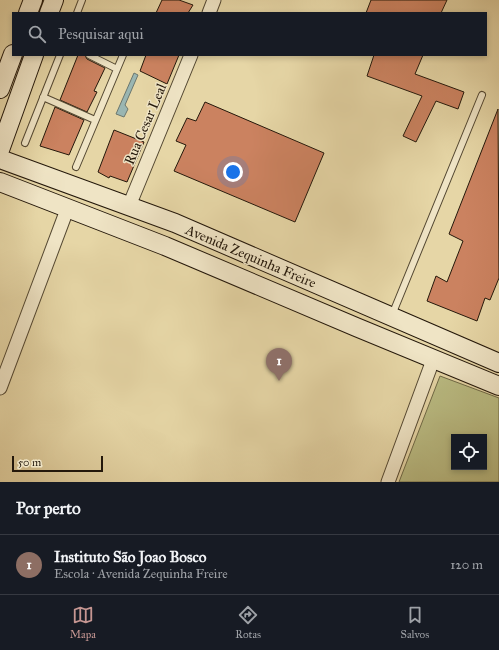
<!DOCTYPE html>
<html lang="pt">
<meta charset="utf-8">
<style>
:root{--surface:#171b24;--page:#242831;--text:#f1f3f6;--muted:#9ea1a6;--line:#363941;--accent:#c59692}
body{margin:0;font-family:"IM FELL Great Primer",serif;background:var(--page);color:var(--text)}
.controls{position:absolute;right:12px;bottom:12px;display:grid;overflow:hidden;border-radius:0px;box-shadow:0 2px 6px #0003}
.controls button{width:36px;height:36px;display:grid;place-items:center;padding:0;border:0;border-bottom:1px solid var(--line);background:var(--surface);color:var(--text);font:20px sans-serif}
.scale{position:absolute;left:12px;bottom:10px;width:91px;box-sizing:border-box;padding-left:4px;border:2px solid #24180b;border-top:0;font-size:11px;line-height:14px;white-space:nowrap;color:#24180b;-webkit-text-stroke:3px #efe4c5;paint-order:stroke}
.you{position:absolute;left:233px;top:172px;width:14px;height:14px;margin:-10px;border:3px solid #fff;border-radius:50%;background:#1a73e8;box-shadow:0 0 0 6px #1a73e833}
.badge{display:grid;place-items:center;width:26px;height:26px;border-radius:50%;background:var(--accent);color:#fff;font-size:13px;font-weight:700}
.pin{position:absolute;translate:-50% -33px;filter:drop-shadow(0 1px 2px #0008)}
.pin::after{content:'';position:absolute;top:21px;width:14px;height:12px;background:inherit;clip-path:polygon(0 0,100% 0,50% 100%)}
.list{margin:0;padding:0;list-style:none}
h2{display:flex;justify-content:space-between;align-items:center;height:52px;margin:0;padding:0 16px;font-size:17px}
h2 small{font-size:13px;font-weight:400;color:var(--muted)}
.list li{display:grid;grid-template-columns:26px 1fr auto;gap:12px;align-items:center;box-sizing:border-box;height:60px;padding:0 16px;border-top:1px solid var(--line)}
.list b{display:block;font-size:15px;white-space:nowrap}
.list p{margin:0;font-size:13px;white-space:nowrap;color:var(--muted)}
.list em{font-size:13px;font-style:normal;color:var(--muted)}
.icon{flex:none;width:22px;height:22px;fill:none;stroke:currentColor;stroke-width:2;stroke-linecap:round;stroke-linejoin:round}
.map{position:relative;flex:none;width:499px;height:482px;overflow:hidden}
.search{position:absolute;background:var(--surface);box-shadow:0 2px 6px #0003;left:12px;right:12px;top:12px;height:44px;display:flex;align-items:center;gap:10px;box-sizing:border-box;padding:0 14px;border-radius:0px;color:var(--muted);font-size:15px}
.sheet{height:112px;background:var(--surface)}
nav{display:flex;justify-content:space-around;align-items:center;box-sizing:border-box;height:56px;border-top:1px solid var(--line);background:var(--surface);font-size:11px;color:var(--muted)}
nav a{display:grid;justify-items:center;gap:2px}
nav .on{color:var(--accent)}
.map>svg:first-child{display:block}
.green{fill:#babc83;stroke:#6f6a47;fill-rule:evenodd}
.water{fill:#9ab6b2;stroke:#6b776f}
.building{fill:#cb8260;stroke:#24180b}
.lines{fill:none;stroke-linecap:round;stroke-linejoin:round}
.lane-casing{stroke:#544832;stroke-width:8}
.street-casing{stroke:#544832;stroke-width:15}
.secondary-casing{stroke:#24180b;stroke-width:20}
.lane{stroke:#efe4c5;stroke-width:6}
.street{stroke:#efe4c5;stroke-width:13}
.secondary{stroke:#efe4c5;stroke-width:18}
.labels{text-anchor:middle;stroke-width:3;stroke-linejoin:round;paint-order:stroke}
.street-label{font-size:14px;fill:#24180b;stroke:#efe4c5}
</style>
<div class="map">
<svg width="499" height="482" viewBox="0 0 499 482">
<rect width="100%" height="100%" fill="#e6d6a6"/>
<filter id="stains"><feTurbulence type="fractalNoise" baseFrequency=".005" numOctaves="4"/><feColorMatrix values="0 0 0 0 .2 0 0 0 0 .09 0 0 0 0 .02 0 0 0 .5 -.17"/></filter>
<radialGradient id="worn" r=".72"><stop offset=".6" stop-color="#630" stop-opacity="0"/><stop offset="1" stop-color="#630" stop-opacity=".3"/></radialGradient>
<path class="green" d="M440 376 499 398V482H399ZM454 437H484V467H454Z"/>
<path class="water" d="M134 73 138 75 125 105 128 109 124 117 116 114Z"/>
<path class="building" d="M162 0H179L193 5 188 13H156Z
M371 0H447L441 13H366Z
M78 55H85L87 59 105 68 94 91 97 92 87 112 60 100Z
M146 55H179L167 84 140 71Z
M374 55H423L415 74 464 92 458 109 436 101 416 142 403 136 422 96 367 76Z
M205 102 324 153 295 222 174 171 186 145 176 141 187 118 196 121Z
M55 107 84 120 69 155 40 146Z
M498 109 499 278 490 300 485 298 477 321 427 301 436 276 447 282 463 241 449 234Z
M114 130 144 142 127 182 110 176 109 178 98 172Z"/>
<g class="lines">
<defs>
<path id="lane" d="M77 13 82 0
M89 55 117 69
M43 97 95 120
M25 143 60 55
M76 167 123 55
M392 315 482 95"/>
<path id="street" d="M209 13 214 0
M129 206 191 55
M0 388 68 207
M388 482 433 360"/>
<path id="secondary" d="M28 13 33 0
M49 13 54 0
M0 89 13 54
M0 150 34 55
M0 159 175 223 499 363
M0 182 165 246 356 327 499 386"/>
</defs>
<use href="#lane" class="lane-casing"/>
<use href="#street" class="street-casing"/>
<use href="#secondary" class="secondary-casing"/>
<use href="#lane" class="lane"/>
<use href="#street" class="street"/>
<use href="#secondary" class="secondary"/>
</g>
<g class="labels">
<g class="street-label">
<text transform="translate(145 124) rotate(-67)" y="5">Rua Cesar Leal</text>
<text transform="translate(251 256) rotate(23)" y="5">Avenida Zequinha Freire</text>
</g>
</g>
<rect width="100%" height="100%" filter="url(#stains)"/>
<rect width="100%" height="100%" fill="url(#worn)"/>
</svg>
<div class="controls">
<button><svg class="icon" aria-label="locate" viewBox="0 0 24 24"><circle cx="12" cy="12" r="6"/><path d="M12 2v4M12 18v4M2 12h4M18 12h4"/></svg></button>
</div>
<div class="scale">50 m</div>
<div class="you"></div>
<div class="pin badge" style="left:279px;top:381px;background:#8d6e63">1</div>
<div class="search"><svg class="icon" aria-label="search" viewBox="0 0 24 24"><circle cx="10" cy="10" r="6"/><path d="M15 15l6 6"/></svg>Pesquisar aqui</div>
</div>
<section class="sheet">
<h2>Por perto<small></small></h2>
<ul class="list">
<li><span class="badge" style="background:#8d6e63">1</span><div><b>Instituto São Joao Bosco</b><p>Escola · Avenida Zequinha Freire</p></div><em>120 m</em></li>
</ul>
</section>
<nav>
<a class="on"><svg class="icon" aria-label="map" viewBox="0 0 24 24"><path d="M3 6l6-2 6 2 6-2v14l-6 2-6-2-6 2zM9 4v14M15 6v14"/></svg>Mapa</a>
<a><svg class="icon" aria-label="directions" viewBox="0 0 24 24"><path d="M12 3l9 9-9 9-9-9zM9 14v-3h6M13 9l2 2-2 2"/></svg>Rotas</a>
<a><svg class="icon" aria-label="saved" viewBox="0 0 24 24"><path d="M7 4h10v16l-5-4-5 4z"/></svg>Salvos</a>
</nav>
